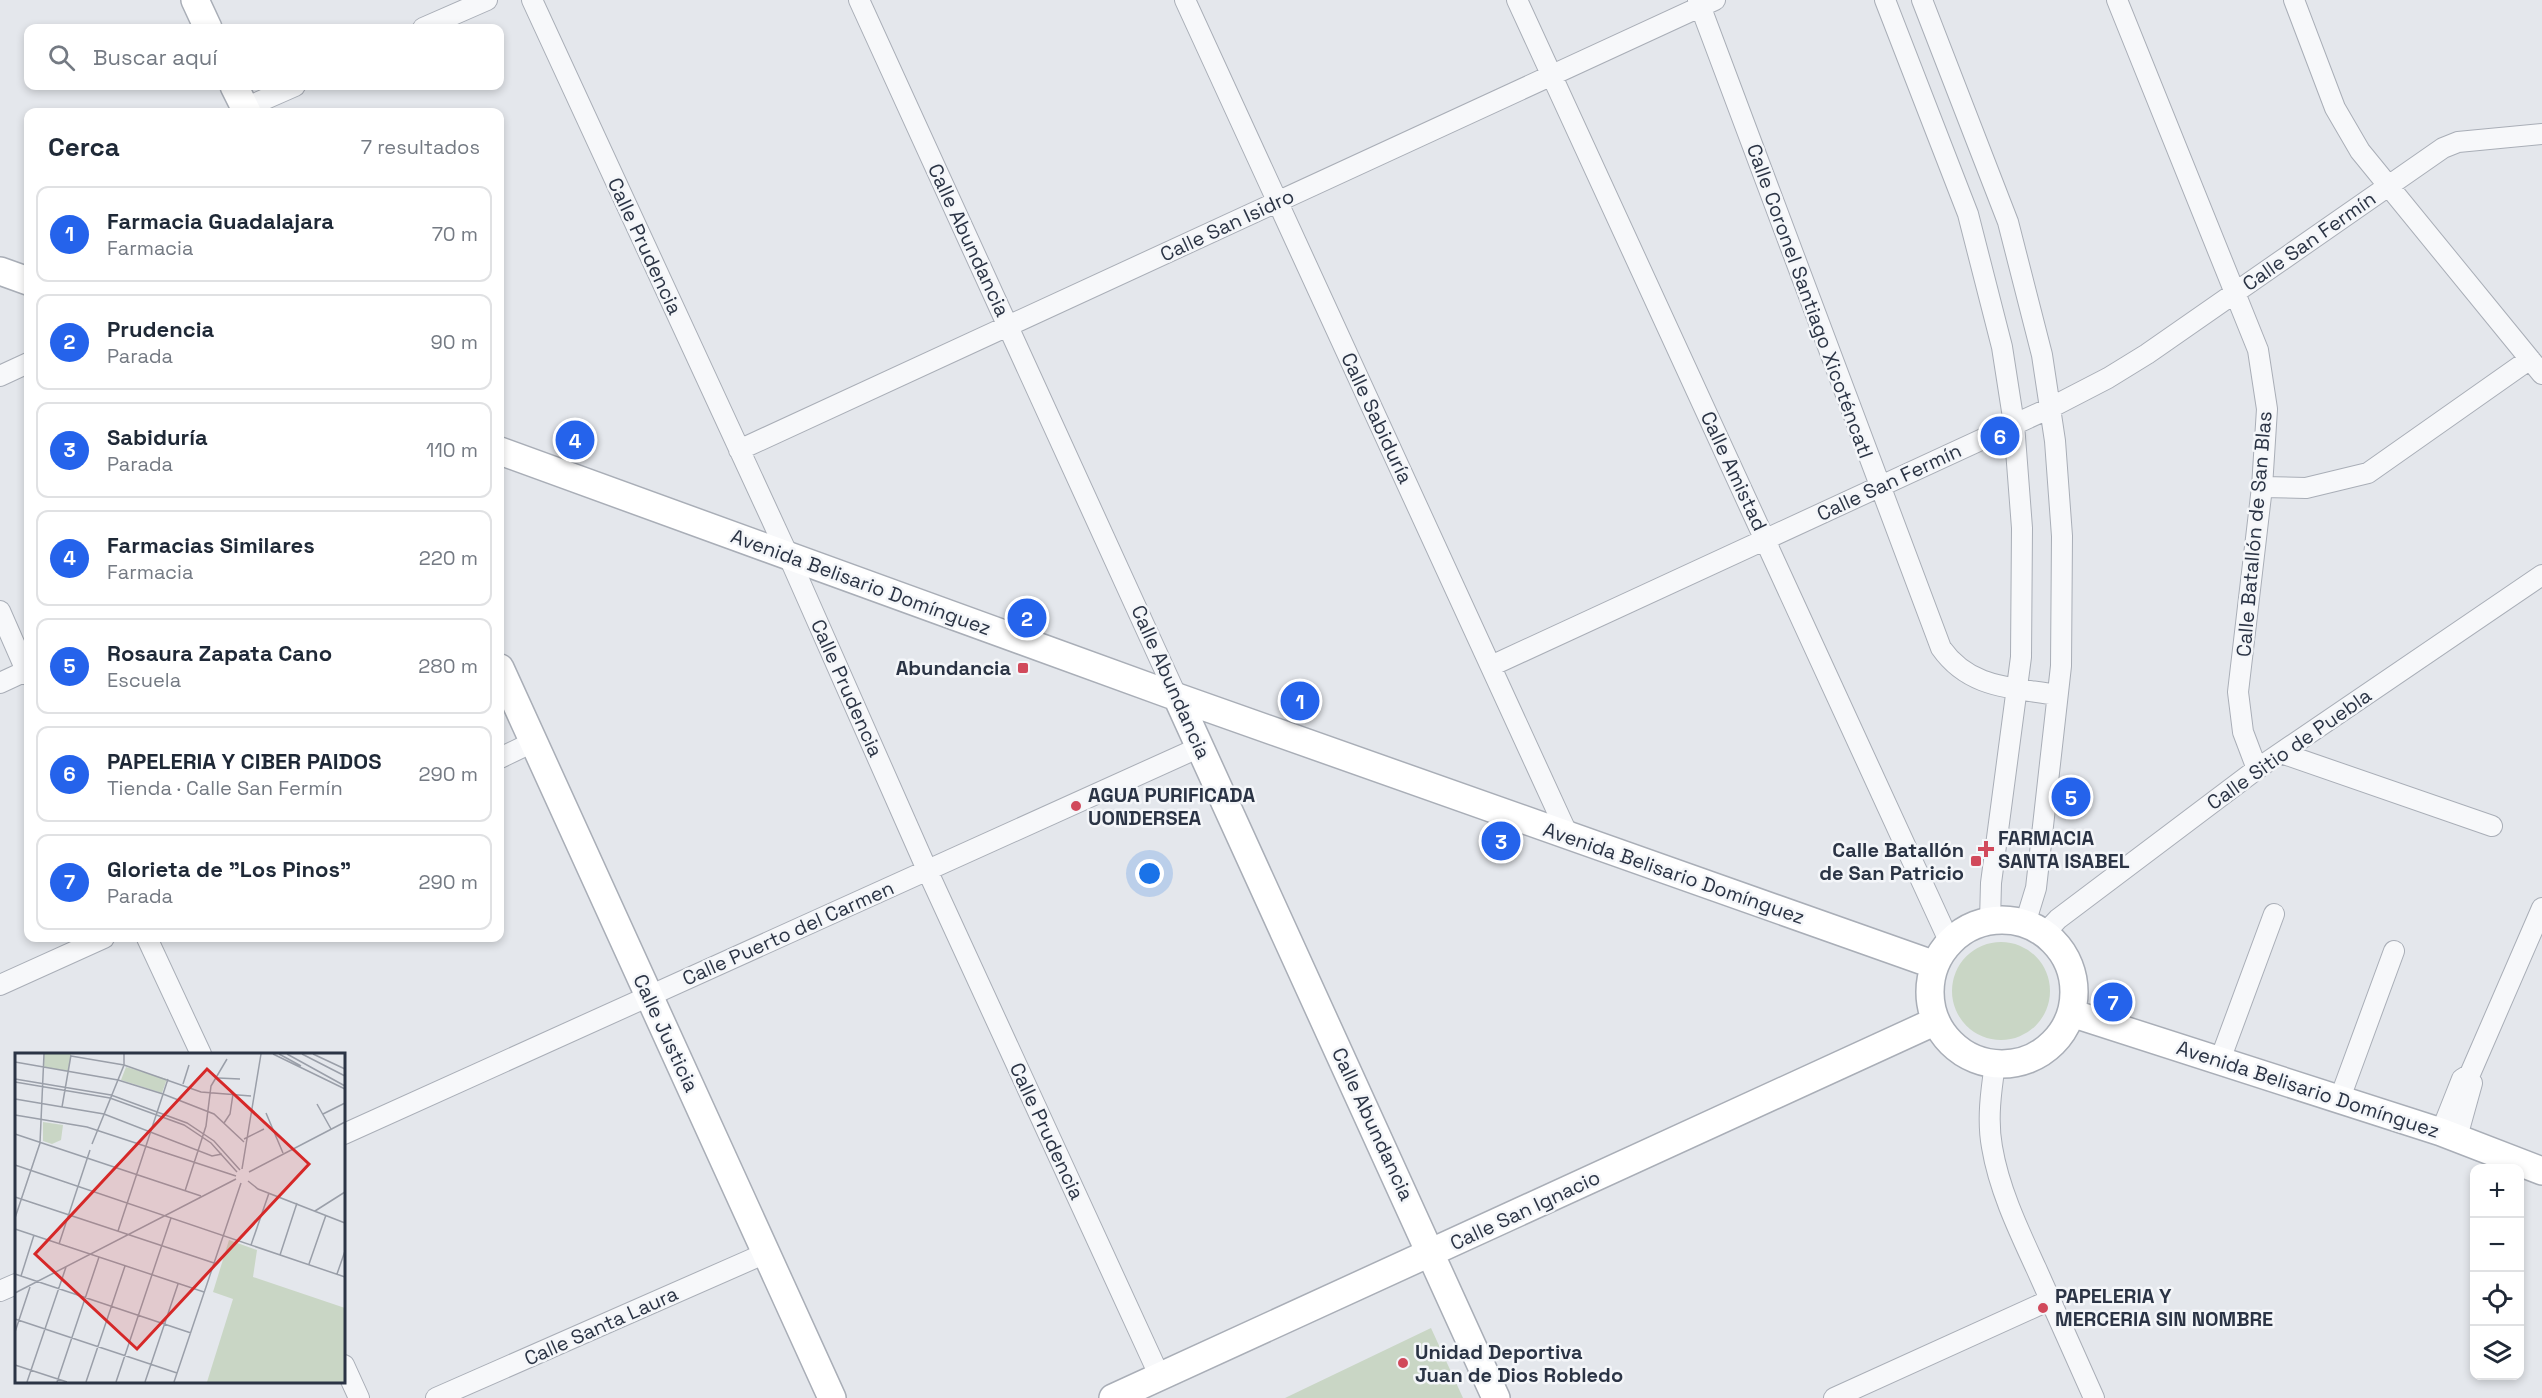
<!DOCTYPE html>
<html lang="es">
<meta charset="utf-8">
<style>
:root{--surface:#fff;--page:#f2f2f3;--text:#1f2937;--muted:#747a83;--line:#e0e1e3;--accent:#2563eb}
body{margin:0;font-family:"Space Grotesk",sans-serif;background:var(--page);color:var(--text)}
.controls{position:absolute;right:18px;bottom:18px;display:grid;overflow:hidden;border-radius:12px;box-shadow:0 3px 9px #0003}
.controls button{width:54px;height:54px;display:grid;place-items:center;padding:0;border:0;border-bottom:2px solid var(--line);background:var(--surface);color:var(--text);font:30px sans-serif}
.you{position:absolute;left:1150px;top:874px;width:21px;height:21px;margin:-15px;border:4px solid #fff;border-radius:50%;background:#1a73e8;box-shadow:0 0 0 9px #1a73e833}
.badge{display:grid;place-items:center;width:39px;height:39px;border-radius:50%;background:var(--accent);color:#fff;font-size:20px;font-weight:700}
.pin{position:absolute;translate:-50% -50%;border:3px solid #fff;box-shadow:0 2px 6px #0006}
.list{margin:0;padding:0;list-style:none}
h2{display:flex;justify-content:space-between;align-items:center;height:78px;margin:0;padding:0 24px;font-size:26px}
h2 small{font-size:20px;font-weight:400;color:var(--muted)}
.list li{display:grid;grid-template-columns:39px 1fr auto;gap:18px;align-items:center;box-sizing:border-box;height:96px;margin:0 12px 12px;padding:0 12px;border:2px solid var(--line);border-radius:12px}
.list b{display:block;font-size:22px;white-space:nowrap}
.list p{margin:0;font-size:20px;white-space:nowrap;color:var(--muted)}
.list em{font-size:20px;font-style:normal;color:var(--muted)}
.icon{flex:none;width:33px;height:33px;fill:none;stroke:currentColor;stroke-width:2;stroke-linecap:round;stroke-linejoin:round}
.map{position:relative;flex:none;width:2542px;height:1398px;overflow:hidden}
.search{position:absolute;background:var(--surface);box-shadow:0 3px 9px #0003;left:24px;top:24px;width:480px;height:66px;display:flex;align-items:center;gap:15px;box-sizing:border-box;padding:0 21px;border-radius:12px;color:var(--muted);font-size:22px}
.panel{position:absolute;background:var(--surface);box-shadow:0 3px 9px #0003;left:24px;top:108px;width:480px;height:834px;border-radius:12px}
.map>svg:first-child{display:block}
.green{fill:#c9d6c5}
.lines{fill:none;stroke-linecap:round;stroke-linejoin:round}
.street-casing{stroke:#a9aeb7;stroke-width:22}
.secondary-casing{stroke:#a9aeb7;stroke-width:30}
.street{stroke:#f7f8fa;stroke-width:20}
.secondary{stroke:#fff;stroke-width:27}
.poi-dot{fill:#d1495b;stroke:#f4f6f9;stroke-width:2}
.labels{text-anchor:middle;stroke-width:5;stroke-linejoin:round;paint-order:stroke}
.street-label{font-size:20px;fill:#2b3445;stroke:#f4f6f9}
.poi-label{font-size:20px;font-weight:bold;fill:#2b3445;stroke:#f4f6f9;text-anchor:start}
.inset-road{fill:none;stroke:#9a9fa9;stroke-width:1.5}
.view{fill:#d62828;fill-opacity:0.15;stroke:#d62828;stroke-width:3}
.inset-edge{fill:none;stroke:#2b3445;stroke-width:3}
</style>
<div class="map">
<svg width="2542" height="1398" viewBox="0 0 2542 1398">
<rect width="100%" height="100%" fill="#e4e7ec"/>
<path class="green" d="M1952 991a49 49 0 1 1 98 0a49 49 0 1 1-98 0Z
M1431 1328 1463 1398H1285Z"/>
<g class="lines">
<defs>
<path id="street" d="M532 0 788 555 928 872 1160 1377
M859 0 1177 697
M1185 0 1568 835
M1517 0 1950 943
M1698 0 1941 648C1970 689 2011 687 2057 695
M1885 0 1968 214 2002 347 2014 424 2022 528 2021 657 1991 883 1990 921
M1922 0 2008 222 2042 355 2055 441 2062 536 2061 666 2036 888 2025 924
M2117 0 2258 350 2267 409 2262 487 2238 692 2243 732 2257 769
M2294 0 2335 108 2360 151 2542 374
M423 28 487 0
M245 108 295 86
M0 376 28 363
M739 450 1715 0
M2262 487 2306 488 2368 473 2530 359
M0 611 28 675
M1491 666 2050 408 2108 378 2147 354 2443 148 2458 142 2542 134
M0 683 28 670
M2281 753 2492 826
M500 758 533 742
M2044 934 2058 919 2257 769 2542 575
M147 938 201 1054
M0 985 104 938
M2220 1060 2274 914
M1995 1064C1991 1091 1987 1120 1992 1147 1999 1189 2018 1229 2036 1268 2055 1311 2075 1355 2094 1398
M2340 1098 2394 951
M2441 1132 2462 1079 2470 1074 2542 908
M344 1134 1200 747
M2457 1137 2472 1083
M0 1291 16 1284
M344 1365 359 1398
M436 1398 766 1253
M1834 1398 2050 1300"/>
<path id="secondary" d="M195 0 208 28
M234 86 247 112
M0 271 28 281
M500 451 1177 697 1935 965
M500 668 832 1398
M1177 697 1496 1398
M1930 992a72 72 0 1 1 144 0a72 72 0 1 1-144 0Z
M2071 1013 2441 1132 2542 1171
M1113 1398 1936 1021"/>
</defs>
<use href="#street" class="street-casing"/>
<use href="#secondary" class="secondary-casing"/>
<use href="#street" class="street"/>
<use href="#secondary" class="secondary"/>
</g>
<g class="poi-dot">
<rect x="1017" y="662" width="12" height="12" rx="3"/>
<circle cx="1076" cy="806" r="6"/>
<path d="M1983 840h6v6h6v6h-6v6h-6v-6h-6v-6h6z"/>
<rect x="1970" y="855" width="12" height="12" rx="3"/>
<circle cx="2043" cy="1308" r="6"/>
<circle cx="1403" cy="1363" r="6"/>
</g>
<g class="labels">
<g class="street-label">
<text transform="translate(1227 225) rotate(-25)" y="7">Calle San Isidro</text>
<text transform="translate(969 240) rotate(65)" y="7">Calle Abundancia</text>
<text transform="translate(2309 241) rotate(-35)" y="7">Calle San Fermín</text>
<text transform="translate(645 246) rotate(65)" y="7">Calle Prudencia</text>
<text transform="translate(1810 301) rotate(70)" y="7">Calle Coronel Santiago Xicoténcatl</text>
<text transform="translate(1377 418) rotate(65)" y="7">Calle Sabiduría</text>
<text transform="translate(1734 471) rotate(65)" y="7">Calle Amistad</text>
<text transform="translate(1889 482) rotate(-25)" y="7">Calle San Fermín</text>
<text transform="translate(2254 534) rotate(-85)" y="7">Calle Batallón de San Blas</text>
<text transform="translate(861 582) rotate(20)" y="7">Avenida Belisario Domínguez</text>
<text transform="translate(1171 682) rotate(66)" y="7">Calle Abundancia</text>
<text transform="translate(847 688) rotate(66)" y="7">Calle Prudencia</text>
<text transform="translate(2289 749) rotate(-35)" y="7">Calle Sitio de Puebla</text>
<text transform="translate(1674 873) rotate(19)" y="7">Avenida Belisario Domínguez</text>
<text transform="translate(788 933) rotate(-24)" y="7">Calle Puerto del Carmen</text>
<text transform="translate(666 1033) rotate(65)" y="7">Calle Justicia</text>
<text transform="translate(2308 1089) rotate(18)" y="7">Avenida Belisario Domínguez</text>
<text transform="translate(1373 1124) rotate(65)" y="7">Calle Abundancia</text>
<text transform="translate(1047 1131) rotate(65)" y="7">Calle Prudencia</text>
<text transform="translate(1525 1210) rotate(-25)" y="7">Calle San Ignacio</text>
<text transform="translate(601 1326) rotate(-24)" y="7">Calle Santa Laura</text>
</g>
<g class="poi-label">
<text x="1011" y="675" text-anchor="end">Abundancia</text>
<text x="1088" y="802">AGUA PURIFICADA<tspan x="1088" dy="23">UONDERSEA</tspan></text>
<text x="1998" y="845">FARMACIA<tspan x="1998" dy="23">SANTA ISABEL</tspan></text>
<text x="1964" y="857" text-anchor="end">Calle Batallón<tspan x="1964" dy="23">de San Patricio</tspan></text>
<text x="2055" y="1303">PAPELERIA Y<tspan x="2055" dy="23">MERCERIA SIN NOMBRE</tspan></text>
<text x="1415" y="1359">Unidad Deportiva<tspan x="1415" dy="23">Juan de Dios Robledo</tspan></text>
</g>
</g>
<g transform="translate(15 1053)">
<rect width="330" height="330" fill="#e4e7ec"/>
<path d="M29 1H56L53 18 28 14ZM111 14 152 26 147 40 106 27ZM28 69 48 72 46 87 37 91 28 88ZM214 187 242 197 238 224 330 255V329H192L218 246 198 239Z" fill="#c9d6c5"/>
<path class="inset-road" d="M258 1 330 36M264 1 286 13M272 1 330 33M287 1 330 23M298 1 330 16M56 3 109 12 186 39 236 43M0 9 103 27 148 41 199 61 229 89M203 25 225 26M0 26 96 42 172 70 199 88 225 117M0 29 95 45 169 72 196 90 222 119M168 31 174 12M0 46 89 61 197 103 207 101M302 51 316 76M47 54 56 2M251 60 268 100M308 61 330 50M0 62 72 74 221 123M209 70 215 61 218 41M0 81 186 143M229 86 249 76M77 91 109 12V1M0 112 330 224M227 116 246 1M234 119 330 69M233 128 243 136 330 170M170 138 191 73 196 33 212 6M0 144 199 210M300 158 330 139M0 165 25 90 29 1M0 176 189 239M103 178 153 26M44 191 75 97M236 192 254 140M265 202 282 150M294 211 311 162M0 221 176 280M322 221 330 198M6 223 19 182M0 240 221 126M0 266 162 320M0 279 15 234M0 312 52 329M12 329 51 214M42 329 84 204M71 329 110 213M101 329 156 165M130 329 163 231M159 329 226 130"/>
<path class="view" d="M192 16 294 111 122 296 20 201Z"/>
<rect width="330" height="330" class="inset-edge"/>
</g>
</svg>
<div class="controls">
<button>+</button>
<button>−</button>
<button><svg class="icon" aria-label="locate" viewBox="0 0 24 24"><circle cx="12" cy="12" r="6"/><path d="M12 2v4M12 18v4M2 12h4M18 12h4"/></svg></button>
<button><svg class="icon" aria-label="layers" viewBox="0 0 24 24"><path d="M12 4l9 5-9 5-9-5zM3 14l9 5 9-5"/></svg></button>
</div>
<div class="you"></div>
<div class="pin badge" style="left:1300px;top:701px">1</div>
<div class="pin badge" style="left:1027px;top:618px">2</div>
<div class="pin badge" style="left:1501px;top:841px">3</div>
<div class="pin badge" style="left:575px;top:440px">4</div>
<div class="pin badge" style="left:2071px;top:797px">5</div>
<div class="pin badge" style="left:2000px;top:436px">6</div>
<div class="pin badge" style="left:2113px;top:1002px">7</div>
<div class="search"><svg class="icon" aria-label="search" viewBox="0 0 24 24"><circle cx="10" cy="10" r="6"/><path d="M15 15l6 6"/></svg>Buscar aquí</div>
<section class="panel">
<h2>Cerca<small>7 resultados</small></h2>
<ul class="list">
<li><span class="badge">1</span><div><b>Farmacia Guadalajara</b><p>Farmacia</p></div><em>70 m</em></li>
<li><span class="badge">2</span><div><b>Prudencia</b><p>Parada</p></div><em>90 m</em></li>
<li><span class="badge">3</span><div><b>Sabiduría</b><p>Parada</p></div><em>110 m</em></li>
<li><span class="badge">4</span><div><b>Farmacias Similares</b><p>Farmacia</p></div><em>220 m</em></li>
<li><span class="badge">5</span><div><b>Rosaura Zapata Cano</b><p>Escuela</p></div><em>280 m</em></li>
<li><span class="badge">6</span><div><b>PAPELERIA Y CIBER PAIDOS</b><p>Tienda · Calle San Fermín</p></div><em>290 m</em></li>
<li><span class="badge">7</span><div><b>Glorieta de &quot;Los Pinos&quot;</b><p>Parada</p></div><em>290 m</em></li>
</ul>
</section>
</div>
